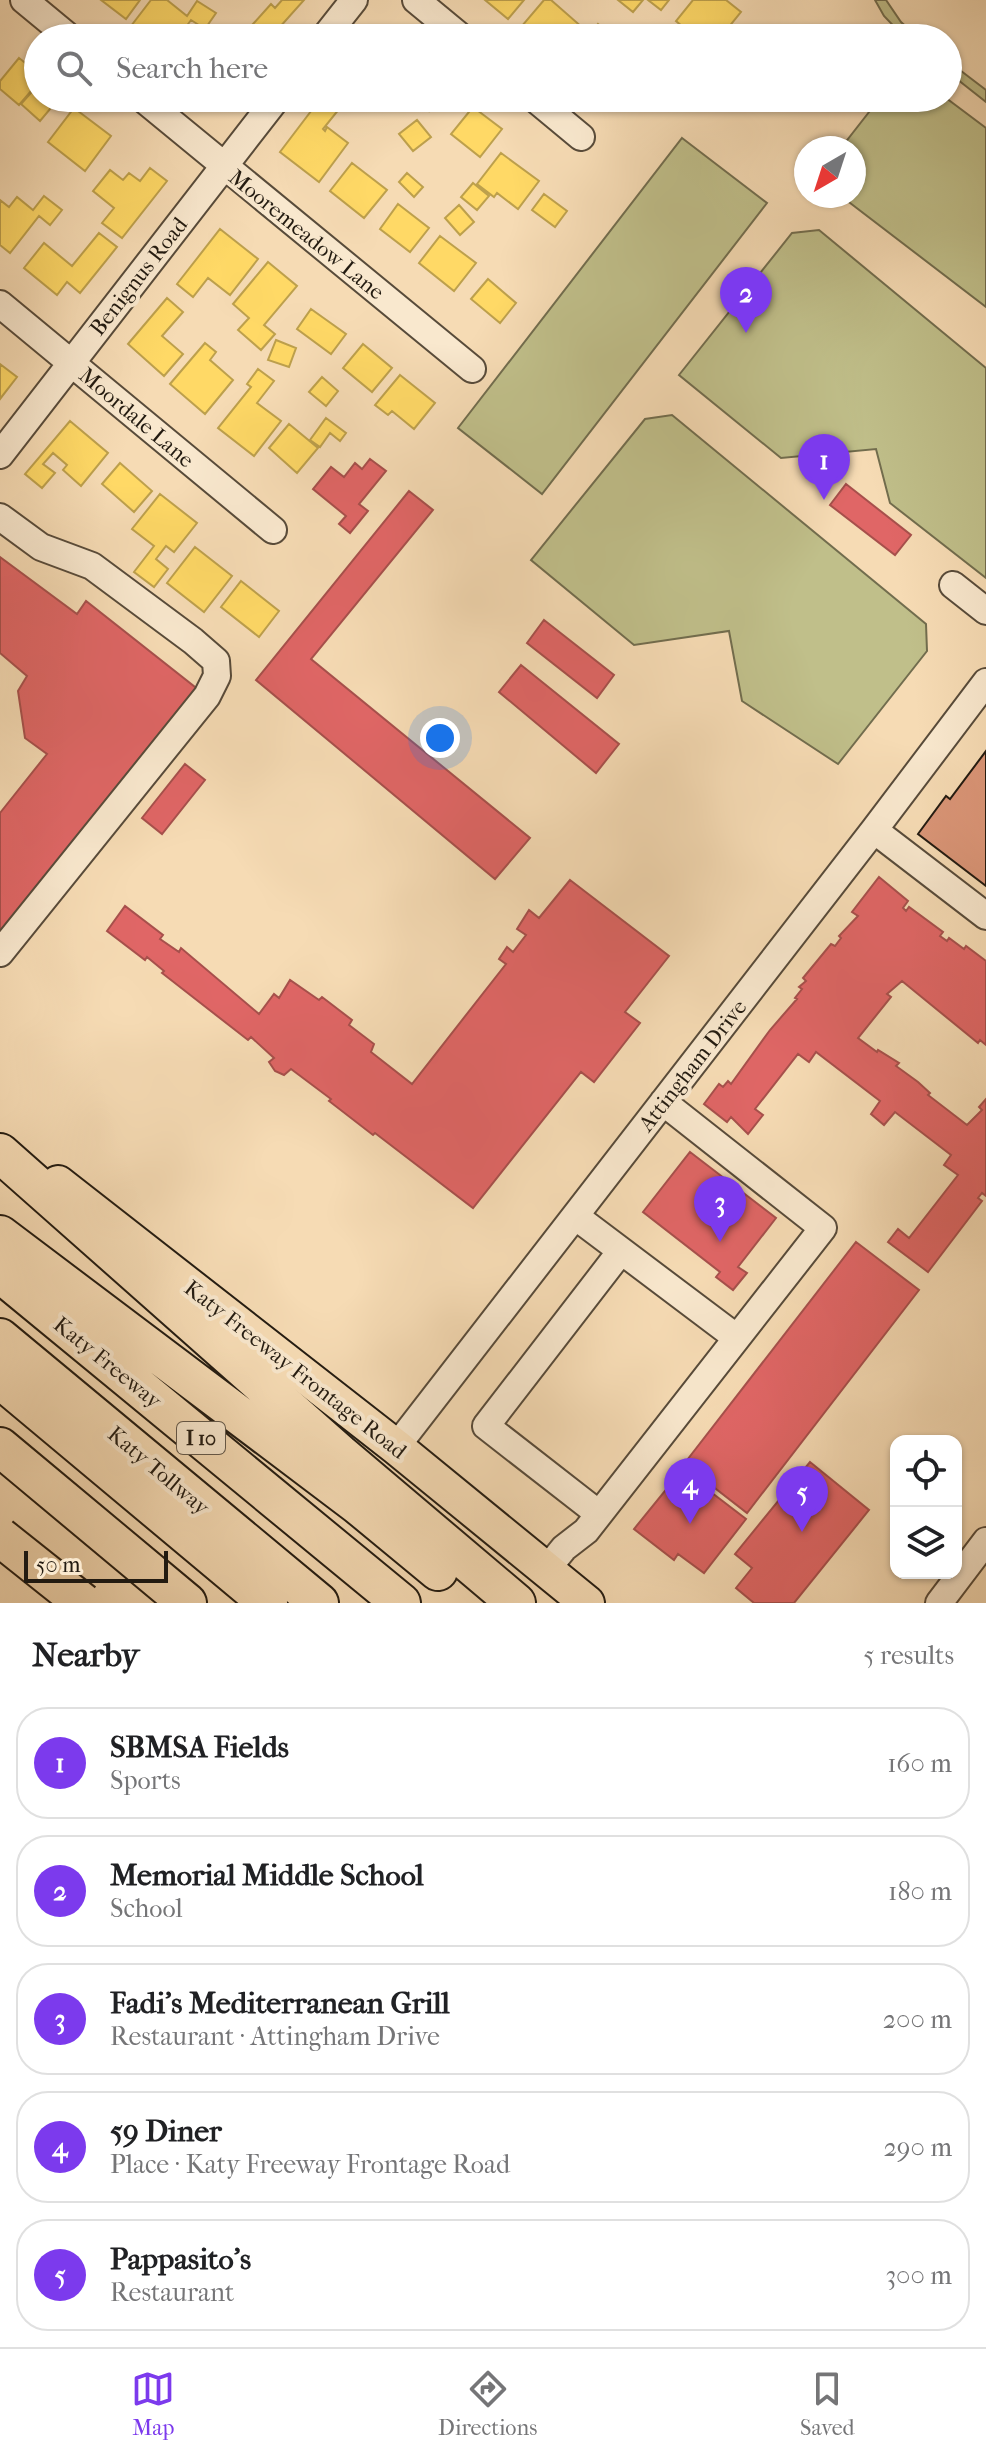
<!DOCTYPE html>
<meta charset="utf-8">
<style>
:root{--surface:#fff;--page:#f6f6f6;--text:#202124;--muted:#757577;--line:#e0e0e0;--accent:#7c3aed}
body{margin:0;font-family:"IM FELL French Canon",serif;background:var(--page);color:var(--text)}
.controls{position:absolute;right:24px;bottom:24px;display:grid;overflow:hidden;border-radius:16px;box-shadow:0 2px 6px #0004}
.controls button{width:72px;height:72px;display:grid;place-items:center;padding:0;border:0;border-bottom:2px solid var(--line);background:var(--surface);color:var(--text);font:40px sans-serif}
.compass{position:absolute;left:794px;top:136px;width:72px;height:72px;border-radius:50%;background:var(--surface);box-shadow:0 2px 6px #0004;rotate:219deg}
.scale{position:absolute;left:24px;bottom:20px;width:144px;box-sizing:border-box;padding-left:8px;border:4px solid #231b11;border-top:0;font-size:22px;line-height:28px;white-space:nowrap;color:#231b11;-webkit-text-stroke:6px #f9e8ce;paint-order:stroke}
.you{position:absolute;left:440px;top:738px;width:28px;height:28px;margin:-20px;border:6px solid #fff;border-radius:50%;background:#1a73e8;box-shadow:0 0 0 12px #1a73e833}
.badge{display:grid;place-items:center;width:52px;height:52px;border-radius:50%;background:var(--accent);color:#fff;font-size:26px;font-weight:700}
.pin{position:absolute;translate:-50% -66px;filter:drop-shadow(0 2px 4px #0008)}
.pin::after{content:'';position:absolute;top:42px;width:28px;height:24px;background:inherit;clip-path:polygon(0 0,100% 0,50% 100%)}
.list{margin:0;padding:0;list-style:none}
h2{display:flex;justify-content:space-between;align-items:center;height:104px;margin:0;padding:0 32px;font-size:34px}
h2 small{font-size:26px;font-weight:400;color:var(--muted)}
.list li{display:grid;grid-template-columns:52px 1fr auto;gap:24px;align-items:center;box-sizing:border-box;height:112px;margin:0 16px 16px;padding:0 16px;border:2px solid var(--line);border-radius:32px}
.list b{display:block;font-size:30px;white-space:nowrap}
.list p{margin:0;font-size:26px;white-space:nowrap;color:var(--muted)}
.list em{font-size:26px;font-style:normal;color:var(--muted)}
.icon{flex:none;width:44px;height:44px;fill:none;stroke:currentColor;stroke-width:2;stroke-linecap:round;stroke-linejoin:round}
.map{position:relative;flex:none;width:986px;height:1603px;overflow:hidden}
.search{position:absolute;background:var(--surface);box-shadow:0 2px 6px #0004;left:24px;right:24px;top:24px;height:88px;display:flex;align-items:center;gap:20px;box-sizing:border-box;padding:0 28px;border-radius:44px;color:var(--muted);font-size:30px}
.sheet{height:744px;background:var(--surface)}
nav{display:flex;justify-content:space-around;align-items:center;box-sizing:border-box;height:112px;border-top:2px solid var(--line);background:var(--surface);font-size:22px;color:var(--muted)}
nav a{display:grid;justify-items:center;gap:4px}
nav .on{color:var(--accent)}
.map>svg:first-child{display:block}
.pitch{fill:#c0bf8a;stroke:#726d4e;stroke-width:2}
.homes{fill:#ffd966;stroke:#bda04c;stroke-width:2}
.shops{fill:#e06666;stroke:#a7504c;stroke-width:2}
.building{fill:#da9577;stroke:#231b11;stroke-width:2}
.lines{fill:none;stroke-linecap:round;stroke-linejoin:round}
.minor-casing{stroke:#584b3a;stroke-width:30}
.major-casing{stroke:#231b11;stroke-width:38}
.highway-casing{stroke:#231b11;stroke-width:42}
.minor{stroke:#f9e8ce;stroke-width:26}
.major{stroke:#f6dbb4;stroke-width:34}
.highway{stroke:#f6dbb4;stroke-width:38}
.highway-bridge-casing{stroke:#231b11;stroke-width:42;stroke-linecap:butt}
.highway-bridge{stroke:#f6dbb4;stroke-width:38}
.labels{text-anchor:middle;stroke-width:8;stroke-linejoin:round;paint-order:stroke}
.shield{fill:#f9e8ce;stroke:#63584a;stroke-width:2}
.shield-label{font-size:20px;font-weight:bold;fill:#231b11}
.street-label{font-size:22px;fill:#231b11;stroke:#f9e8ce}
</style>
<div class="map">
<svg width="986" height="1603" viewBox="0 0 986 1603">
<rect width="100%" height="100%" fill="#f6dbb4"/>
<filter id="stains"><feTurbulence type="fractalNoise" baseFrequency=".0025" numOctaves="4"/><feColorMatrix values="0 0 0 0 .2 0 0 0 0 .09 0 0 0 0 .02 0 0 0 .5 -.17"/></filter>
<radialGradient id="worn" r=".72"><stop offset=".6" stop-color="#630" stop-opacity="0"/><stop offset="1" stop-color="#630" stop-opacity=".3"/></radialGradient>
<path class="pitch" d="M875 0H886L901 22 919 38H905L884 16Z
M948 61 986 90V102L948 72Z
M880 98H946L986 128V307L841 196H854V148H841Z
M682 138 767 203 542 494 458 428Z
M819 230 986 368V578L890 503 876 449 781 458 679 375 792 233Z
M672 415 926 624 927 651 838 764 742 701 729 631 634 645 531 560 645 419Z"/>
<path class="homes" d="M101 0H140L126 19Z
M151 0H167L187 16 197 1 216 13 205 29 191 20 178 38H147L131 26Z
M282 0H304L270 38 253 24 271 4 275 8Z
M485 0H524L508 19Z
M544 0H551L583 28 574 38H535L521 27Z
M618 0H643L633 12Z
M648 0H669L661 10Z
M693 0H726L741 12 720 38H699L703 33 694 26 689 32 676 21Z
M598 24 617 38H587Z
M19 58 38 73V83L19 105 0 89V81Z
M37 86 38 98H51L56 102 40 121 21 104Z
M321 98H327L340 108 323 129 325 131 327 127 348 143 319 182 280 152Z
M412 98H439L429 111Z
M473 107 502 129 480 157 451 134Z
M74 108 111 136 85 171 48 142Z
M417 120 431 137 413 151 399 134Z
M501 153 539 181 518 209 497 193 494 197 477 184Z
M352 163 387 190 364 218 330 191Z
M150 168 167 181 122 238 102 223 114 208 93 191 110 170 123 180 129 173 140 181Z
M407 173 423 187 414 197 399 182Z
M473 183 489 196 477 210 461 197Z
M544 194 567 211 555 227 532 210Z
M44 196 62 210 50 225 39 216 10 253 0 245V200L9 207 17 197 33 210Z
M398 204 429 228 410 252 380 229Z
M459 205 474 222 460 235 445 218Z
M220 229 258 259 230 295 208 278 193 297 177 284Z
M99 233 117 247 80 293 67 282 57 295 24 268 44 243 72 266Z
M440 236 476 263 454 291 419 263Z
M268 262 297 286 264 325 275 334 261 350 238 330 249 318 233 304Z
M488 279 516 303 500 323 471 299Z
M167 298 183 312 162 336 183 354 164 376 128 344Z
M311 309 346 334 331 354 297 329Z
M276 340 296 348 289 367 268 360Z
M205 343 216 352 210 360 233 380 205 414 170 384Z
M363 344 392 368 372 392 343 368Z
M0 364 17 377 0 399Z
M258 369 274 381 257 403 281 421 254 456 218 428 251 387 247 384Z
M400 375 435 403 414 429 392 411 388 415 375 405Z
M322 377 338 391 326 406 309 392Z
M326 418 346 433 340 441 330 433 320 447 310 440Z
M70 421 108 453 81 486 63 470 67 465 53 453 43 464 55 473 42 488 25 474Z
M289 424 318 448 297 473 269 448Z
M120 463 152 491 134 512 102 484Z
M160 494 197 523 174 552 166 546 156 559 168 569 154 587 134 572 154 546 132 529Z
M195 547 232 576 204 612 167 583Z
M241 581 279 611 259 637 221 607Z"/>
<path class="shops" d="M370 459 386 471 359 504 368 511 350 533 339 524 346 516 313 489 331 467 344 477 355 463 362 469Z
M846 484 911 535 895 555 830 505Z
M409 491 433 510 311 659 530 838 495 879 256 680Z
M0 557 77 614 86 601 200 691 0 937V813L47 754 25 738 18 691 27 676 0 653Z
M544 620 614 675 597 698 527 643Z
M521 665 619 744 596 773 499 692Z
M185 764 205 780 162 834 142 818Z
M879 877 908 901 903 908 906 911 909 907 943 932 940 936 947 941 949 938 964 949 966 946 986 961V1045L980 1040 978 1043 902 981 887 994 891 997 858 1038 877 1052 878 1050 899 1063 896 1066 918 1082 930 1093 928 1095 967 1125 982 1110 979 1107 986 1099V1196L982 1193 978 1198 982 1201 928 1272 888 1242 898 1229 909 1238 958 1175 944 1165 951 1155 895 1112 884 1125 871 1114 880 1101 816 1052 809 1062 798 1054 755 1109 763 1115 748 1134 731 1117 727 1122 704 1104 719 1084 723 1087 728 1081 731 1084 770 1030 797 999 795 998 802 989 799 987 806 981 803 978 831 944 835 946 841 938 839 936 858 916 852 912Z
M570 880 669 956 625 1012 640 1023 594 1082 581 1072 473 1208 375 1133 373 1135 329 1101 331 1099 291 1069 284 1075 275 1071 269 1062 274 1058 251 1037 248 1040 162 973 164 971 147 957 145 960 107 931 125 906 163 935 160 939 179 952 181 948 259 1014 274 994 279 998 290 980 319 1000 322 997 352 1020 349 1025 374 1044 371 1052 412 1084 506 964 499 959 507 947 513 952 526 935 517 929 529 910 539 918Z
M690 1152 776 1218 738 1267 747 1273 733 1290 716 1277 720 1272 643 1212Z
M856 1242 919 1290 747 1513 684 1464Z
M810 1462 869 1510 794 1603H754L736 1588 752 1568 735 1554Z
M682 1470 746 1519 704 1573 678 1554 674 1560 634 1529Z"/>
<path class="building" d="M986 751V886L918 834 946 796 950 799Z"/>
<g class="lines">
<defs>
<path id="minor" d="M24 0 70 38
M416 0 462 38
M324 38 354 0
M142 98 472 369
M534 98 581 137
M0 304 273 530
M0 455 277 98
M0 517 41 547 92 566 193 641 216 661 217 676 207 696 0 953
M953 585 986 611
M874 830 986 916
M575 1216 737 1338
M396 1447 874 830 986 682
M599 1514 486 1426 621 1251
M546 1570 564 1548 586 1531 823 1228 663 1102
M939 1603 986 1541"/>
<path id="major" d="M58 1183 396 1447 587 1603"/>
<path id="highway" d="M0 1153 340 1454 516 1603
M0 1235 358 1505 438 1571
M0 1273 401 1603
M0 1338 319 1603
M0 1379 268 1603
M0 1447 187 1603"/>
</defs>
<use href="#minor" class="minor-casing"/>
<use href="#major" class="major-casing"/>
<use href="#highway" class="highway-casing"/>
<use href="#minor" class="minor"/>
<use href="#major" class="major"/>
<use href="#highway" class="highway"/>
<defs>
<path id="highway-bridge" d="M0 1537 83 1603"/>
</defs>
<use href="#highway-bridge" class="highway-bridge-casing"/>
<use href="#highway-bridge" class="highway-bridge"/>
</g>
<g class="labels">
<rect class="shield" x="177" y="1422" width="48" height="32" rx="6"/>
<g class="shield-label">
<text x="201" y="1445">I 10</text>
</g>
<g class="street-label">
<text transform="translate(307 234) rotate(39)" y="8">Mooremeadow Lane</text>
<text transform="translate(138 276) rotate(-52)" y="8">Benignus Road</text>
<text transform="translate(137 417) rotate(40)" y="8">Moordale Lane</text>
<text transform="translate(692 1065) rotate(-52)" y="8">Attingham Drive</text>
<text transform="translate(108 1362) rotate(39)" y="8">Katy Freeway</text>
<text transform="translate(296 1369) rotate(38)" y="8">Katy Freeway Frontage Road</text>
<text transform="translate(159 1470) rotate(40)" y="8">Katy Tollway</text>
</g>
</g>
<rect width="100%" height="100%" filter="url(#stains)"/>
<rect width="100%" height="100%" fill="url(#worn)"/>
</svg>
<div class="controls">
<button><svg class="icon" aria-label="locate" viewBox="0 0 24 24"><circle cx="12" cy="12" r="6"/><path d="M12 2v4M12 18v4M2 12h4M18 12h4"/></svg></button>
<button><svg class="icon" aria-label="layers" viewBox="0 0 24 24"><path d="M12 4l9 5-9 5-9-5zM3 14l9 5 9-5"/></svg></button>
</div>
<svg class="compass" viewBox="-18 -18 36 36"><path d="M0-13l5 13h-10z" fill="#e53935"/><path d="M0 13l5-13h-10z" fill="#757577"/></svg>
<div class="scale">50 m</div>
<div class="you"></div>
<div class="pin badge" style="left:824px;top:500px">1</div>
<div class="pin badge" style="left:746px;top:333px">2</div>
<div class="pin badge" style="left:720px;top:1242px">3</div>
<div class="pin badge" style="left:690px;top:1524px">4</div>
<div class="pin badge" style="left:802px;top:1532px">5</div>
<div class="search"><svg class="icon" aria-label="search" viewBox="0 0 24 24"><circle cx="10" cy="10" r="6"/><path d="M15 15l6 6"/></svg>Search here</div>
</div>
<section class="sheet">
<h2>Nearby<small>5 results</small></h2>
<ul class="list">
<li><span class="badge">1</span><div><b>SBMSA Fields</b><p>Sports</p></div><em>160 m</em></li>
<li><span class="badge">2</span><div><b>Memorial Middle School</b><p>School</p></div><em>180 m</em></li>
<li><span class="badge">3</span><div><b>Fadi's Mediterranean Grill</b><p>Restaurant · Attingham Drive</p></div><em>200 m</em></li>
<li><span class="badge">4</span><div><b>59 Diner</b><p>Place · Katy Freeway Frontage Road</p></div><em>290 m</em></li>
<li><span class="badge">5</span><div><b>Pappasito's</b><p>Restaurant</p></div><em>300 m</em></li>
</ul>
</section>
<nav>
<a class="on"><svg class="icon" aria-label="map" viewBox="0 0 24 24"><path d="M3 6l6-2 6 2 6-2v14l-6 2-6-2-6 2zM9 4v14M15 6v14"/></svg>Map</a>
<a><svg class="icon" aria-label="directions" viewBox="0 0 24 24"><path d="M12 3l9 9-9 9-9-9zM9 14v-3h6M13 9l2 2-2 2"/></svg>Directions</a>
<a><svg class="icon" aria-label="saved" viewBox="0 0 24 24"><path d="M7 4h10v16l-5-4-5 4z"/></svg>Saved</a>
</nav>
